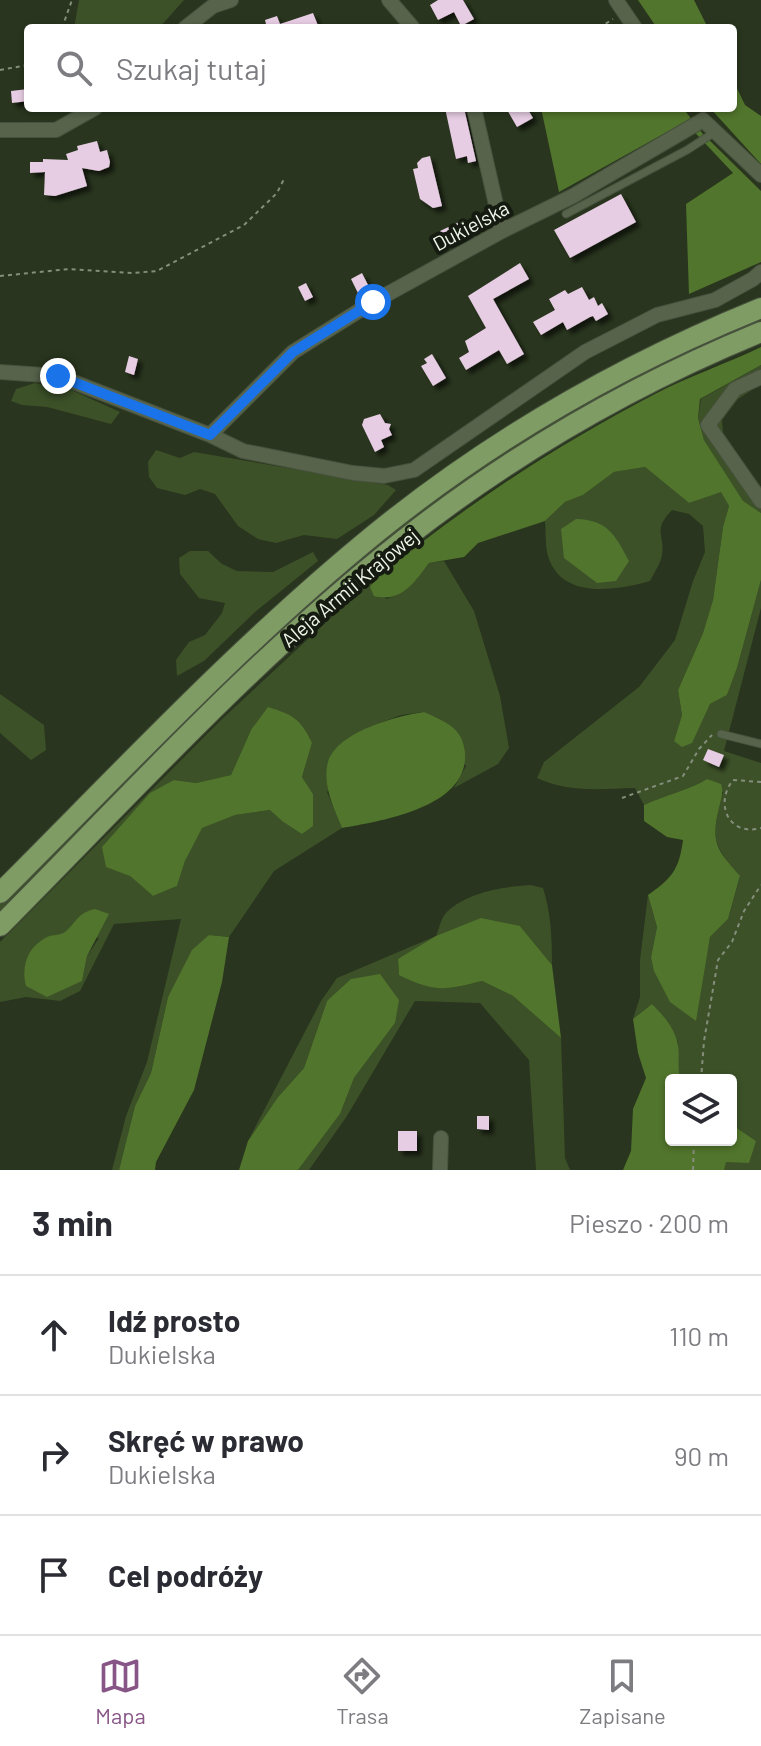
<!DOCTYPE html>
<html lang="pl">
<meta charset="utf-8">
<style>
:root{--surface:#fff;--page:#f2f2f3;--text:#2b2b33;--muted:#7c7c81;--line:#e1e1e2;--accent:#875586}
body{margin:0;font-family:Barlow,sans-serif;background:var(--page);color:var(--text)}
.controls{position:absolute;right:24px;bottom:24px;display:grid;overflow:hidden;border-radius:8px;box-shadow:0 2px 6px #0004}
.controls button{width:72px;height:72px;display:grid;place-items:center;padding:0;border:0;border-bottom:2px solid var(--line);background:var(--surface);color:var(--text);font:40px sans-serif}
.stop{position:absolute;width:24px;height:24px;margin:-18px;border:6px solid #1a73e8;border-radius:50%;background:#fff}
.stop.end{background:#1a73e8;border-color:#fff;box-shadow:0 2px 8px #0008}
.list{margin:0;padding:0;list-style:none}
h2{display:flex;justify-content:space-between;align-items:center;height:104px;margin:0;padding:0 32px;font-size:34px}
h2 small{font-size:26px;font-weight:400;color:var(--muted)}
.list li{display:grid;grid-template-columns:52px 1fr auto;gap:24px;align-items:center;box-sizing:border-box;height:120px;padding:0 32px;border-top:2px solid var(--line)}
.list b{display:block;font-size:30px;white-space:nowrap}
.list p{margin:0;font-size:26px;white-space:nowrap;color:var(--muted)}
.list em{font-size:26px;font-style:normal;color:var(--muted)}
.icon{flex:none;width:44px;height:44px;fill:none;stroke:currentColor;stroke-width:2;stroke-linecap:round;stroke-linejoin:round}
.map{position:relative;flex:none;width:761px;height:1170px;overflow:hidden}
.search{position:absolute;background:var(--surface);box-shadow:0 2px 6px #0004;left:24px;right:24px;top:24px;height:88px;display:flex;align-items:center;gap:20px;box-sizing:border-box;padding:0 28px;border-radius:8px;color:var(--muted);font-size:30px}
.sheet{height:464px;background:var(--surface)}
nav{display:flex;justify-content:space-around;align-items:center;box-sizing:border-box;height:112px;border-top:2px solid var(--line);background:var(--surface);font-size:22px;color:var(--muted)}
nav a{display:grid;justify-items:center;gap:4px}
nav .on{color:var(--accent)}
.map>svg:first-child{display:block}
.green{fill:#3c5128;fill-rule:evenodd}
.forest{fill:#51752c}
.building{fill:#e7cde3;filter:url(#shadow)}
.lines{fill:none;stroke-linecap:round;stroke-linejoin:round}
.lane-casing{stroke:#47513d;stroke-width:9}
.street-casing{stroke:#47513d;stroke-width:16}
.primary-casing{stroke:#47513d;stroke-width:22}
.path{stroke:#848e7b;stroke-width:2;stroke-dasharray:4 4;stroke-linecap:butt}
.lane{stroke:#57644b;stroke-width:7}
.street{stroke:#57644b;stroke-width:14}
.primary{stroke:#7e9c64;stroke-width:20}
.route{stroke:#1a73e8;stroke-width:10}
.labels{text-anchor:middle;stroke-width:8;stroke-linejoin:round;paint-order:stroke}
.street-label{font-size:20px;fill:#eff7e9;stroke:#151b11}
</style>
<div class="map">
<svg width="761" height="1170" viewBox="0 0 761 1170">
<defs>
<filter id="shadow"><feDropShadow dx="4.5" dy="4.5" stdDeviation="2" flood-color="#0009"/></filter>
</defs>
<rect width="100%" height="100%" fill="#29351e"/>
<path class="green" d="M79 0H184L159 28H74Z
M761 316V324L450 496 0 916V903C150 753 296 597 468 474 559 409 661 363 761 316Z
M761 365V384L738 399 722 420 723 433 761 487V513L743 502 704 440 698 418 701 399Z
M35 383 69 389 120 412 111 424 47 407 22 405 11 401 16 389Z
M156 450 180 458 194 452 388 485 396 490 374 515 337 539 304 535 276 543 258 539 238 526 215 494 200 489 185 495 157 488 149 477 148 462Z
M645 467 689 503 721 491 729 506 723 527 713 600 703 633 678 690 682 715 674 741 710 704 727 695 737 668 761 580V608L724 751 761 763V1170H724L725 1161 756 1141 731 1124V1080H681L678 1071V1042L652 1004 633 1019 640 997V960L648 895 657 927 651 957 702 978 710 937 728 919 740 877C709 839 712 837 723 792L707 779C687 791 665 795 644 805L635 788C602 789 568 793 537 778L544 762 639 687 675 640 693 581 705 552 703 526 689 514 672 510C652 531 665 533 662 555 661 563 654 573 650 581 618 590 564 600 549 559 545 549 546 533 545 521L565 502 583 495 614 472Z
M190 551H208L222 564 237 571 273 572 313 552 318 561 255 612 204 661 177 676 176 660 189 642 205 635 222 613 225 603 199 598 180 574 179 558Z
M444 561 474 611 500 696 509 748 498 764 454 788 466 766 424 712 401 715 369 727 327 792 342 828 274 871 229 937 209 935 168 997 151 1073 135 1106 119 1170H112L126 1116 147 1062 181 919 114 924 80 991 60 1001 26 997 0 1002V942L222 719 365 586 375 580 371 587 386 599C407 593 416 580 429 563ZM251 730 312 743 302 777 313 794 282 821 271 810 234 815 201 828 185 861 177 886 153 896 130 876 174 780 196 783 231 775ZM63 934 99 938 87 956 82 981 47 937Z
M0 694 44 725 46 750 31 760 0 733Z
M530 885 543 888C551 913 552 938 552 965L520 926 398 959 399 974C433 992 445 991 482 981L513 996 561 1038 565 1158 570 1170H536L529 1060 480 1003 415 1001 347 1116 309 1170H298L340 1114 354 1078 395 1023 327 1001 304 1068 278 1097 248 1141 321 1001 337 978 436 936C439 929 441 918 446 913 467 892 503 887 530 885Z"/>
<path class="forest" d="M638 0H694L708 28H657Z
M733 80 745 105 761 116V164L710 108H733Z
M541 108H683L702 133 761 191V262L689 294 686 204 733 173 685 122 559 192Z
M761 347V365L700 399 698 418 704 440 743 501 761 513V580L737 668 727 695 710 704 692 743 682 747 674 741 682 715 678 690 703 633 713 600 723 527 729 506 721 492 689 503 645 467 614 472 583 495 565 502 545 521 478 543 464 557 429 563C414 583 401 603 374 596L370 587 375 580C461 508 555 446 655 394 689 376 726 364 761 347Z
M576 519C608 520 615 535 629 561L616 581 597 583 564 558 561 529Z
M268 707C293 715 300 718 312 743L302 777 313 794V826L302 834 282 821 270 810 235 815 202 828 185 861 177 886 153 896 130 876 106 867 102 847 150 793 174 780 196 783 231 775 251 730Z
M424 712C445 722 463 727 465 753 469 807 382 821 342 828 334 808 322 785 328 762 337 732 396 716 424 712Z
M707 779 721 784C724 793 721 799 719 808 710 844 718 850 740 876L728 919 710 937 696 1021 670 1002 654 971 651 957 657 927 648 895C672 878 679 870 683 840L667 837 644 821V805C665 795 687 791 707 779Z
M95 909 109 914 87 956 82 981 47 997 26 986C21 967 27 947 47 937 53 934 59 936 65 932 78 921 77 913 95 909Z
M481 918 520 926 552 965 561 1038 513 996 482 981C445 991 433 992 399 975L398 959 436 936Z
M209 935 229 937 222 982 194 1090 156 1162 155 1170H119L135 1106 151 1073 168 997 192 950Z
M380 974 399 1000 395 1023 354 1078 340 1114 298 1170H239L248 1141 278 1097 304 1068 327 1001 351 979Z
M652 1004C663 1015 673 1026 677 1041 681 1054 676 1067 681 1080H671V1140H731V1124L756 1141 749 1163 726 1162 724 1170H623L631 1151 633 1109 646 1078 638 1053 633 1019Z"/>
<path class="building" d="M438 0H463L474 19 461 26 454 12 438 20 430 5Z
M313 13 319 28H267L265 20 277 16 280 24Z
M28 89V101L12 103 11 91Z
M445 108H464L476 161 468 163 467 156 456 159Z
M506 108H527L533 118 517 127Z
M97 141 100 152 107 150 110 162 109 167 99 171 82 168 87 186 55 196 44 195 45 172 30 173V162H43V159L68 160 66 154 78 150 77 146Z
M430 156 442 206 433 208 420 199 413 169 418 168 417 163 422 158Z
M621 194 636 222 570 258 554 230Z
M459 222 467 237 454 243 452 239 445 242 440 231Z
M520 263 529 279 493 299 524 354 507 364 499 350 466 370 459 358 469 352 465 341 486 328 468 296Z
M362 273 371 291 360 297 351 279Z
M306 283 313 297 305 301 298 287Z
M582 287 589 300 594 297 598 306 602 303 608 314 596 321 593 316 590 317 567 330 563 322 541 335 533 322 555 310 549 299 565 290 568 294Z
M432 354 446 378 433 386 421 366 427 363 424 359Z
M129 356 138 359 134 375 125 372Z
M380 414 385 423 391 424 389 429 392 435 381 440 384 447 375 452 362 425 364 419Z
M708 749 724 755 719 767 703 760Z
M477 1116H489V1130L477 1129Z
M398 1131H417V1151H398Z"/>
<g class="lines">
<defs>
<path id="lane" d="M566 214 687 150 715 132
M721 734 761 744"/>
<path id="street" d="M389 0 413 28
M616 0 635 28
M185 28 213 6 231 0
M474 108 502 231
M0 130H56L95 108
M0 372 58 376 210 435 243 451 353 473 384 476 414 470 585 352 657 315 715 300 753 279 761 272
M761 377 735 389 708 425 761 501
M210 435 293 352 373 302 502 231 573 196 703 120 761 175
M440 1170 441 1138"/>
<path id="primary" d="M0 893C122 771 241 643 376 533 492 439 623 364 761 308
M0 926C130 795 256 656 402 541 511 455 632 385 761 332"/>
</defs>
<use href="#lane" class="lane-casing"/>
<use href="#street" class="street-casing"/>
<use href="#primary" class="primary-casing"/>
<path class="path" d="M62 28 72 0
M599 28 613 19
M0 70 28 65
M0 276 69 269 133 273 157 271 244 225 277 193 285 177
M761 782 733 780C714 804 729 837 761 828
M622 798 683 776 699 749 712 735
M701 1080 704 1041 718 960 732 942 744 911 761 885
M693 1170 694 1140"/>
<use href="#lane" class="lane"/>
<use href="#street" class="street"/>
<use href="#primary" class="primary"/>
</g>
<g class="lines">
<path class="route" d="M58 376 210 435 293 352 373 302"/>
</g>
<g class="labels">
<g class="street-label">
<text transform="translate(471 226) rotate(-28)" y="7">Dukielska</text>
<text transform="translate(350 588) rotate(-40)" y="7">Aleja Armii Krajowej</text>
</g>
</g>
</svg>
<div class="controls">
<button><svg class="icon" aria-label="layers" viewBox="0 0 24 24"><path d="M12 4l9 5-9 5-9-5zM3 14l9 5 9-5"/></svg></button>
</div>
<div class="stop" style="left:373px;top:302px"></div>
<div class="stop end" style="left:58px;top:376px"></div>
<div class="search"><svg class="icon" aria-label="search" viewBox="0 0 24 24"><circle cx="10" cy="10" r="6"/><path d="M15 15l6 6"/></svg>Szukaj tutaj</div>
</div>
<section class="sheet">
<h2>3 min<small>Pieszo · 200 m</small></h2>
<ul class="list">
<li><svg class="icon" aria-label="ahead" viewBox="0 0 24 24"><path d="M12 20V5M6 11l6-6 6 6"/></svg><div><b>Idź prosto</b><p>Dukielska</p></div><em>110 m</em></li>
<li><svg class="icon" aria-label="right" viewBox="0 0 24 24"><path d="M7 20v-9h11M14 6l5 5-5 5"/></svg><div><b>Skręć w prawo</b><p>Dukielska</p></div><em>90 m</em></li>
<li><svg class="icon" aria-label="arrive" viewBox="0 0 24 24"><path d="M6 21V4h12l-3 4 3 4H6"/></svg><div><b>Cel podróży</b></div></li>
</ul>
</section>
<nav>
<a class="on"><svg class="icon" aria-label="map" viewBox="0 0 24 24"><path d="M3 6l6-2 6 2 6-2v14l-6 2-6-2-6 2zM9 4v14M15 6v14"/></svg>Mapa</a>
<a><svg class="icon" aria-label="directions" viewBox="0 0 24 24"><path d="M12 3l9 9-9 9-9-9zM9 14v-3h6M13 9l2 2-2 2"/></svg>Trasa</a>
<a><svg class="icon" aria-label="saved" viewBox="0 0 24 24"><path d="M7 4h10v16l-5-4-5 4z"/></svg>Zapisane</a>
</nav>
